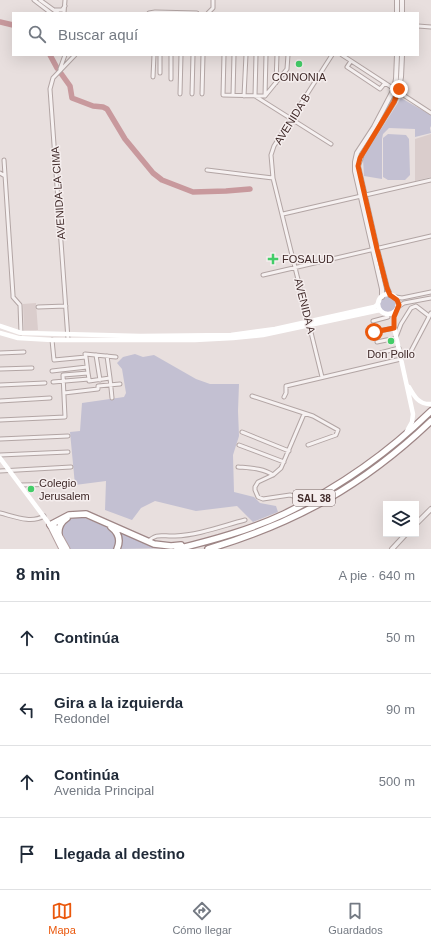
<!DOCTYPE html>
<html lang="es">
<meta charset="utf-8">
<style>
:root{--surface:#fff;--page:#f6f6f7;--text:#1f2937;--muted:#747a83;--line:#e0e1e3;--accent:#ea580c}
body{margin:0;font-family:Helvetica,sans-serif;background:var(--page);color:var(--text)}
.controls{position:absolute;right:12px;bottom:12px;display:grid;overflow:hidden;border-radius:0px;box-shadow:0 4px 16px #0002}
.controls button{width:36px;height:36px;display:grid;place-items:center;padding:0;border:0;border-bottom:1px solid var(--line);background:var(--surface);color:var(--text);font:20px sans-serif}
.stop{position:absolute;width:12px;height:12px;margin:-9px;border:3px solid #ea580c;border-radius:50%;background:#fff}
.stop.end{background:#ea580c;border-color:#fff;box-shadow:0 1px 4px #0008}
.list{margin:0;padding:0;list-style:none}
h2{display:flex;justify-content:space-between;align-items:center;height:52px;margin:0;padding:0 16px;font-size:17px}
h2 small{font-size:13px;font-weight:400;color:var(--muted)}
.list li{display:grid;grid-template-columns:26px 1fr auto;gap:12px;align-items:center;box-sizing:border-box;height:72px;padding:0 16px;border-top:1px solid var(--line)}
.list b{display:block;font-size:15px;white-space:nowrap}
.list p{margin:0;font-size:13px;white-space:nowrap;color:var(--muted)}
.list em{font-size:13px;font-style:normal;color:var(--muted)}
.icon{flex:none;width:22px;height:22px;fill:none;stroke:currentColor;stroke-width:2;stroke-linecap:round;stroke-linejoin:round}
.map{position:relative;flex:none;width:431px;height:549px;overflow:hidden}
.search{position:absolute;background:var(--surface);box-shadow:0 4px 16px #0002;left:12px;right:12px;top:12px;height:44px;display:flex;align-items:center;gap:10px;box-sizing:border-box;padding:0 14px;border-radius:0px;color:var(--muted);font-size:15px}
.sheet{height:340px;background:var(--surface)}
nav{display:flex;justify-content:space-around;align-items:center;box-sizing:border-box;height:56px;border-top:1px solid var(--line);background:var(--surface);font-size:11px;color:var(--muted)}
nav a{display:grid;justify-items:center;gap:2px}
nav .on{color:var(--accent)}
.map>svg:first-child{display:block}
.built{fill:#dacdcc}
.green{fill:#c3c0d2}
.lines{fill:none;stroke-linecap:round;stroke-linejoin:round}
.river{stroke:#c8999d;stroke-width:5.5}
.minor-casing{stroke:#b2a5a4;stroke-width:5}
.tertiary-casing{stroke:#b2a5a4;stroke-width:6}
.primary-casing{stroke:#b39e9e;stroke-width:7}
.trunk-casing{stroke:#9e8686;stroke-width:8}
.minor{stroke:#f6f1f1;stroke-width:3}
.tertiary{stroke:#f6f1f1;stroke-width:4}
.secondary{stroke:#fff;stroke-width:4.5}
.primary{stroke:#fff;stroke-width:5}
.trunk{stroke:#fff;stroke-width:5.5}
.route{stroke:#ea580c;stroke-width:5}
.poi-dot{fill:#43cd68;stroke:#f5eeee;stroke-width:1.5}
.labels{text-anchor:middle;stroke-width:3;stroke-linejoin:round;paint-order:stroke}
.shield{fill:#f5eeee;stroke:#766463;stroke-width:1}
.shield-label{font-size:10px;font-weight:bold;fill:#3f2928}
.poi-label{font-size:11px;fill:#3f2928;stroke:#f5eeee}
.street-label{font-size:11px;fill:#3f2928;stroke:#f5eeee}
</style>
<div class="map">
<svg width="431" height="549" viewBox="0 0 431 549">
<rect width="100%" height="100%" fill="#e8dfde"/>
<path class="built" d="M431 134V177L415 181V139Z
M36 303 38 330 24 331 23 304Z"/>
<path class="green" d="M401 98 431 115V126L430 128 431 133 415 137V129L389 128 383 134 382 139V179L364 176 363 159 367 151Z
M388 134 406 135 409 139 410 175 405 180H388L383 177V138Z
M380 304a8 8 0 1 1 16 0a8 8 0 1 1-16 0Z
M135 354 143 357 154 355 196 379 210 384H239L238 411 239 436 233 455 234 492 254 497 260 503 276 506 278 512 253 522 237 506 196 511 155 501 141 508 132 520 105 510 106 481 75 485 70 432 80 431 82 403 124 397 126 393 122 369 117 363 123 357Z
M79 516C85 518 91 520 97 523 109 528 123 533 114 549H70L60 530C64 521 70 519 79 516Z
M119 531 172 548 119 549Z"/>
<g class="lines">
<path class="river" d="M0 22 13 25
M50 55 57 68
M60 72 70 86 72 98 93 106 103 107 107 109 125 139 153 173 162 180 193 192 226 191 250 189"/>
<defs>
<path id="minor" d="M34 0 51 13
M40 0 58 13
M55 10H62L65 6
M64 13 65 0
M149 13 155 12 197 13
M208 13 213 8V0
M418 26 431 27
M224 55 223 95 265 96
M256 55 255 96 331 144
M342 55 431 113
M351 61 347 67 380 89 385 83
M60 69 65 55
M160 73V55
M153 77 154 55
M171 79V55
M276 83 277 55
M180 94 181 55
M192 94 193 55
M202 94 203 55
M233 95 234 55
M244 96 246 55
M265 96 287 69 288 55
M265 96 266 55
M4 160 13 295V297L20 305 21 333
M207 170 273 178
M0 173 5 176
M283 214 431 180
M263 275 431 236
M396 297 402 298 431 292
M38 307 66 306
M398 307 404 303 431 298
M373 321 388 317
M374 332 394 328
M396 337 401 324 411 308 416 306 429 316
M68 339 50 89 53 78 75 55
M377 342 396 338
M0 353 24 352
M380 353 399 348
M410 353 431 313
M96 355 100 380
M86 357 85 354 116 357
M0 369 32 368
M52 371 87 367
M322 377 273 178 271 155 274 146 332 55
M110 378 112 398
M89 379V381L110 378 107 356
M53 382 89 379 88 373
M0 385 45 383
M64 393 98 389V386L120 384
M252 396 313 416 338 430 336 435 308 445
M284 397 286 393V386L401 359
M0 401 50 398
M304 414 281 468 273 475 258 482 255 487V490L258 497 263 499 290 495 310 501
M0 420 65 417 63 375 88 373 86 357 54 360 52 340
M242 432 289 451
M0 439 68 436
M239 445 284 462
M0 455 68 452
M238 467C250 468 263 468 273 475
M0 471 71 467
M21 485 69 484
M0 513C13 516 31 524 44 516
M148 542C156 532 164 537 175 536 199 535 222 526 245 520"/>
<path id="tertiary" d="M397 13V0
M402 13V0
M390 295 387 288 377 249 358 166 362 154 394 102 398 92 401 77 402 55
M382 297V289L355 171V162L357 153 374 127 394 89 396 79 397 55
M416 524 431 509
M392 549 406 534"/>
<path id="primary" d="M53 524 67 549
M50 525 62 549"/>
<path id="trunk" d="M50 525 69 515 86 514 154 544 171 546 181 545
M111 527C119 533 121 540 117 549
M59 535C58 528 61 522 67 518
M177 549C213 540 250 530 284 514 338 488 388 453 431 411
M208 549C296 523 364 485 431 421"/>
</defs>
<use href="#minor" class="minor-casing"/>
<use href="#tertiary" class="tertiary-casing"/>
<use href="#primary" class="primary-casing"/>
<use href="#trunk" class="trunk-casing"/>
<use href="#minor" class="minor"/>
<use href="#tertiary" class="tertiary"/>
<path class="secondary" d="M378 304a10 10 0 1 1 20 0a10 10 0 1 1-20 0Z
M396 311 394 317V327L413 414 412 422 407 431
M0 326 21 333H26L140 336 231 335 275 329 374 307 377 305 379 301
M0 333 18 338 52 340H195L233 338 263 335 380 310
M409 387C414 396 419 405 431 404
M0 458 50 525"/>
<use href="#primary" class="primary"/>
<use href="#trunk" class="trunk"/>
</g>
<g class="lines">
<path class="route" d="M374 332 394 328V317L399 305 397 300 390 295 387 288 377 249 358 166 360 158 394 102 399 89"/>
</g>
<g class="poi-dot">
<circle cx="299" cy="64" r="4"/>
<path d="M271 253h4v4h4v4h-4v4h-4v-4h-4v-4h4z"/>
<circle cx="391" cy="341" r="4"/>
<circle cx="31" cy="489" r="4"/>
</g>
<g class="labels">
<rect class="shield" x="293" y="490" width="42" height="16" rx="3"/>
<g class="shield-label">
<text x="314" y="502">SAL 38</text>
</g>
<g class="poi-label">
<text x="299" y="81">COINONIA</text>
<text x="282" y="263" text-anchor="start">FOSALUD</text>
<text x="391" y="358">Don Pollo</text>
<text x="39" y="487" text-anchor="start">Colegio<tspan x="39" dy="13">Jerusalem</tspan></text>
</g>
<g class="street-label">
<text transform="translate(292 119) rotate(-58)" y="4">AVENIDA B</text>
<text transform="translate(58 193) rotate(-94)" y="4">AVENIDA LA CIMA</text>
<text transform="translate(305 306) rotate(76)" y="4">AVENIDA A</text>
</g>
</g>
</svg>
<div class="controls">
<button><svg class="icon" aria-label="layers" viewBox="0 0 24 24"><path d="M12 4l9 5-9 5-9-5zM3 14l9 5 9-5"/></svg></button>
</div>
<div class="stop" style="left:374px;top:332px"></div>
<div class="stop end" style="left:399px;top:89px"></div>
<div class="search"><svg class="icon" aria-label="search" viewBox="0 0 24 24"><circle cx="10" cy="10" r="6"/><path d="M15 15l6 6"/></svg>Buscar aquí</div>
</div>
<section class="sheet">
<h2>8 min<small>A pie · 640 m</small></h2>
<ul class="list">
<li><svg class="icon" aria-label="ahead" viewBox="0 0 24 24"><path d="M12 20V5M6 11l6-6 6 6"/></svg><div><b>Continúa</b></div><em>50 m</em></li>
<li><svg class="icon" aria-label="left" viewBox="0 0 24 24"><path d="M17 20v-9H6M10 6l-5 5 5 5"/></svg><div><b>Gira a la izquierda</b><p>Redondel</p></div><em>90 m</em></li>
<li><svg class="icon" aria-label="ahead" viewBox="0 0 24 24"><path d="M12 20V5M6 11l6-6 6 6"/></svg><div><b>Continúa</b><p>Avenida Principal</p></div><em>500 m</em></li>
<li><svg class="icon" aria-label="arrive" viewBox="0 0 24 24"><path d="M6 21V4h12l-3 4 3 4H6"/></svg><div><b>Llegada al destino</b></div></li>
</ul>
</section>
<nav>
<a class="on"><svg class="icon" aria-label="map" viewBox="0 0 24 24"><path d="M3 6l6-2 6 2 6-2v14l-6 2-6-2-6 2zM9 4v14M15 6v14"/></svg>Mapa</a>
<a><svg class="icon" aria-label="directions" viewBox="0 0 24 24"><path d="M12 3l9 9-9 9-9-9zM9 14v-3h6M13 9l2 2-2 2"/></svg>Cómo llegar</a>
<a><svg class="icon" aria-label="saved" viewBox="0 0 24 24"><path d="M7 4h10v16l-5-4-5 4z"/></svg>Guardados</a>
</nav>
